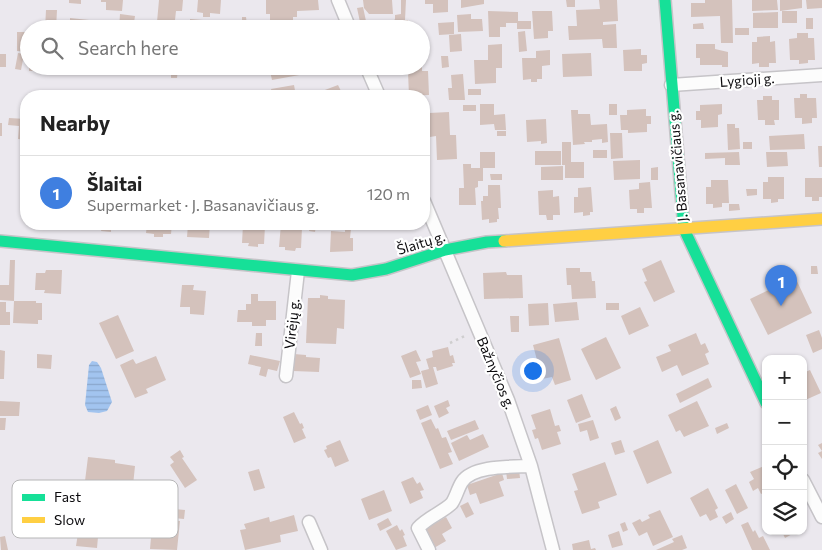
<!DOCTYPE html>
<meta charset="utf-8">
<style>
:root{--surface:#fff;--page:#f2f2f2;--text:#222;--muted:#767676;--line:#e0e0e0;--accent:#5a585c}
body{margin:0;font-family:Commissioner,sans-serif;background:var(--page);color:var(--text)}
.controls{position:absolute;right:15px;bottom:15px;display:grid;overflow:hidden;border-radius:10px;box-shadow:0 1px 4px #0004}
.controls button{width:45px;height:45px;display:grid;place-items:center;padding:0;border:0;border-bottom:1px solid var(--line);background:var(--surface);color:var(--text);font:25px sans-serif}
.you{position:absolute;left:532px;top:370px;width:18px;height:18px;margin:-12px;border:4px solid #fff;border-radius:50%;background:#1a73e8;box-shadow:0 0 0 8px #1a73e833}
.badge{display:grid;place-items:center;width:32px;height:32px;border-radius:50%;background:var(--accent);color:#fff;font-size:16px;font-weight:700}
.pin{position:absolute;translate:-50% -41px;filter:drop-shadow(0 1px 2px #0008)}
.pin::after{content:'';position:absolute;top:26px;width:18px;height:15px;background:inherit;clip-path:polygon(0 0,100% 0,50% 100%)}
.list{margin:0;padding:0;list-style:none}
h2{display:flex;justify-content:space-between;align-items:center;height:65px;margin:0;padding:0 20px;font-size:21px}
h2 small{font-size:16px;font-weight:400;color:var(--muted)}
.list li{display:grid;grid-template-columns:32px 1fr auto;gap:15px;align-items:center;box-sizing:border-box;height:75px;padding:0 20px;border-top:1px solid var(--line)}
.list b{display:block;font-size:19px;white-space:nowrap}
.list p{margin:0;font-size:16px;white-space:nowrap;color:var(--muted)}
.list em{font-size:16px;font-style:normal;color:var(--muted)}
.icon{flex:none;width:28px;height:28px;fill:none;stroke:currentColor;stroke-width:2;stroke-linecap:round;stroke-linejoin:round}
.map{position:relative;flex:none;width:822px;height:550px;overflow:hidden}
.search{position:absolute;background:var(--surface);box-shadow:0 1px 4px #0004;left:20px;top:20px;width:410px;height:55px;display:flex;align-items:center;gap:12px;box-sizing:border-box;padding:0 18px;border-radius:28px;color:var(--muted);font-size:19px}
.panel{position:absolute;background:var(--surface);box-shadow:0 1px 4px #0004;left:20px;top:90px;width:410px;height:140px;border-radius:20px}
.map>svg:first-child{display:block}
.water{fill:url(#water-rules)}
.building{fill:#d4c2bc}
.lines{fill:none;stroke-linecap:round;stroke-linejoin:round}
.street-casing{stroke:#c6c4c8;stroke-width:15}
.fast-casing{stroke:#c6c4c8;stroke-width:14}
.slow-casing{stroke:#c6c4c8;stroke-width:14}
.path{stroke:#cfcecf;stroke-width:2.5;stroke-dasharray:2.5 4;stroke-linecap:butt}
.street{stroke:#fcfcfc;stroke-width:12}
.fast{stroke:#16e098;stroke-width:11}
.slow{stroke:#ffcf43;stroke-width:11}
.labels{text-anchor:middle;stroke-width:4.5;stroke-linejoin:round;paint-order:stroke}
.street-label{font-size:14px;fill:#0c0b0e;stroke:#fff}
.key{fill:#fff;stroke:#b6b6b7;stroke-width:1}
.key-label{font-size:14px;fill:#0c0b0e}
</style>
<div class="map">
<svg width="822" height="550" viewBox="0 0 822 550">
<defs>
<pattern id="water-rules" width="6" height="5" patternUnits="userSpaceOnUse" patternTransform="scale(1.25)"><rect width="6" height="5" fill="#a2c4ef"/><path d="M0 2.5h6" fill="none" stroke="#8aa7cc"/></pattern>
</defs>
<rect width="100%" height="100%" fill="#ebe8ee"/>
<path class="water" d="M92 361 97 362 101 368 112 402 107 411 99 413 88 412 85 405 89 365Z"/>
<path class="building" d="M69 0H81V4L69 3Z
M101 0H123L122 11 106 10V2H101Z
M159 0H183L182 11H176L175 20H171V23L157 22Z
M198 0H221L220 14 210 13V17H203V13L197 12Z
M266 0H318L319 10 297 11V17H293V23L270 24V14H266Z
M363 0H392L393 14H369L364 8Z
M401 0H406L405 20H408V28L372 29 371 26 391 25 395 19V15L401 14Z
M425 0H448V12L433 13V4H425Z
M461 0H484V4L461 8Z
M566 0H575V7H567Z
M599 0H617L618 21 603 22V25L616 24 617 48H603L602 39 569 40 568 26H577L576 10 600 9Z
M705 0H732L733 43H721L720 16 691 17V3H705Z
M752 0H777L778 10 752 11Z
M780 0H802V8L780 11Z
M806 0H822V8L807 9Z
M363 7 366 21 360 22 357 8Z
M46 10H57L56 29H45Z
M488 11 518 12V21H531V29H517V23H506V27H500V37H489Z
M532 11H552L553 31H548V38L534 39Z
M782 11H797V23H782Z
M778 12V28H753V13Z
M120 14 135 16 133 29H119Z
M471 14V19H482L483 31 458 32 457 15Z
M242 17H246L247 25H242Z
M70 18 89 20 88 29H70Z
M806 18H813V29H806Z
M190 19 203 20V29H190Z
M92 21 117 22 116 29H92Z
M454 22V34L439 35 438 23Z
M332 23V29H309V28Z
M703 23 704 29H693V24Z
M735 28H749V35H735Z
M525 31 527 51 519 52 518 32Z
M17 32H29V52L17 51Z
M797 33H808V38H814L815 60H808V63L799 64V60H790L789 39 797 38Z
M461 34 462 51 450 52 449 35Z
M770 36V42L775 41 776 63H769V67H759V63L752 64V42H757V37Z
M502 44V68H496V83L475 84 474 60H488V45Z
M696 44H715V49L728 52V67H722V65H700V58H696Z
M641 49V55H647V63L642 64V71H624L623 50Z
M550 50V65L542 66V79H537V82H531V79L523 80 522 58H536V51Z
M18 53 24 54 21 70 15 69Z
M591 53 592 76 563 77 562 54Z
M0 54H6V67H0Z
M441 56H448L449 67 442 68Z
M29 66H36V71H29Z
M273 66H308L309 72 305 73V74L272 80 269 67Z
M401 66H422V71H428L429 95 409 96 408 72H402Z
M171 68H178L177 78H171Z
M463 74 465 100H449L448 88H452L451 75Z
M294 85 296 96H273L271 89Z
M338 85 342 93 346 91 348 96H318L317 93Z
M468 89H481V95H468Z
M800 94H807V98H816L817 118H812V123L802 124V118H795L794 98H800Z
M763 96H772V100H779V120H774L775 125H765V120H758L757 100H763Z
M480 104H494V115L505 114 506 130H495L494 124 480 125Z
M609 104H617V115H609Z
M722 104V114L718 115V127L701 128V120H696V111H700V105Z
M463 105H476V111H463Z
M646 109V116H651V124H647V132L628 133V130H621L620 115H627V110Z
M571 110H578V114H590L591 125 607 124 608 142 602 143V139L592 140V142H584L585 144 573 145Z
M449 112 450 135H456L457 159 437 160 436 136 430 137 429 113Z
M9 118 26 119V140L18 139 19 126 8 125Z
M546 119 547 143 541 144V141L527 142 526 120Z
M0 123H2V136H0Z
M727 124H735V128H739L740 149 728 150Z
M497 131H506V136H497Z
M610 133H622L623 158 611 159Z
M804 134 805 149 770 150 769 136Z
M562 142H571V162H584V178H565V165H562Z
M743 142H752V149H743Z
M818 146H822V167H819Z
M593 150H607V158H593Z
M535 151H561V165H535Z
M480 152H495V168H483V181H478V187L475 188 476 205H459V188H464L463 164H471V168H480Z
M739 152 740 165H725V158L705 159V153Z
M766 152H787L788 166 767 167Z
M640 160V179L614 180 613 161Z
M563 166V180H541V167Z
M658 167V180H651V168Z
M490 174H502V180H491Z
M768 177H784V199H778V202L771 203V199H763V182H768Z
M805 178H822V197H819V201H812V197H805Z
M711 180H728L729 203H722V207L713 208V204H706V187H711Z
M650 182 652 208H644V213H637V209H630L629 190 639 189V183Z
M488 185H500L501 208H498L499 219H497V222L489 223V219L482 220 481 201H483V196H488Z
M591 187 593 212H590V215L583 216V212L574 213V197H578V188Z
M746 189H757V195L747 196Z
M553 190V197L559 196 560 215H553V220H547L546 215H539L538 191Z
M729 204H739L740 210 729 211Z
M63 224H72V228L63 227Z
M95 224H117V228H111V232L101 231 102 227 94 226Z
M147 224H172L171 234H163V237H154V234L146 233Z
M188 224H210L209 238 187 237Z
M243 224H258V225L265 226 264 244H258V247L248 246 249 243H242Z
M281 224H296V228H302L301 248H296L295 251 285 250V247H279Z
M306 224H319L318 226H316L315 232 309 231 310 225H306Z
M345 228 351 229 350 238H353V251L330 252 331 231 345 232Z
M10 260H15L14 301 0 300V285H9Z
M661 260 675 292 654 302 644 282 647 281 642 269Z
M811 266H817L818 274H811Z
M566 268H580V272H591L592 281H595L596 298 572 299 571 285H567Z
M46 270H62L61 294 44 293 45 290H35L36 273H45Z
M506 272 507 275H522L523 298 484 299 483 273Z
M795 277 812 313 768 335 750 299Z
M182 285H194L193 290 206 291 204 315 190 314V307H180Z
M251 294H258V301H276V320H266V326H252V322H237L238 310H246V304H251Z
M320 295 328 296V299L345 300 344 329 337 328 336 344 306 343 308 298H320Z
M14 301H36V303H42V320H38V324L13 323Z
M0 302H6V312H10V325H0Z
M577 302 579 320 555 322 553 304Z
M548 303 549 325 529 326 528 304Z
M606 303H619V310H606Z
M640 307 649 326 629 335 621 316Z
M118 315 134 351 116 359 99 323Z
M510 316H519V332H511Z
M819 330 822 338V349L813 353 806 335Z
M256 333H262V346H255Z
M696 333 701 345 705 343 709 352 705 354 709 364 682 376 677 365 662 372 656 357 671 351 668 345Z
M606 337 621 368 596 380 581 349Z
M559 338 571 380 555 385 552 377 542 379 533 345Z
M448 347 450 356 453 355 455 363H452L453 366 437 371 436 367H433L438 384 426 388 421 371 429 369 426 359 433 357 432 351Z
M0 350 5 351 4 379H0Z
M416 350 421 361 416 362 421 374 410 378 401 356Z
M37 354 52 355 51 369 37 368Z
M294 354 306 355V357L320 358 319 372 293 371Z
M250 355 280 361 277 371 268 369 266 377 259 375 261 367 248 364Z
M156 356 166 380 146 389 148 393 135 398 120 365 133 359 136 364Z
M810 370 821 393 803 401V373Z
M708 378 712 387 680 403 676 394Z
M412 380H421L422 388 412 389Z
M582 394 591 417 576 423 567 400Z
M448 400 450 406 446 408 449 413 439 418 434 406Z
M0 401 20 402 19 416H0Z
M697 401 709 426 684 437 680 430 676 432 668 415Z
M428 405 432 415 420 420 416 410Z
M616 406 621 418 615 421 610 409Z
M550 409 555 426 559 425 561 431 557 432 561 444 542 450 538 438 535 439 532 430 536 429 531 415Z
M294 412 300 424 302 423 304 428 302 429 306 438 294 443 283 417Z
M0 418H6L5 430H0Z
M431 419 436 429 438 428 442 438 446 437 452 452 448 453 453 464 440 469 421 423Z
M475 420 479 429 451 440 447 431Z
M593 420 599 438 590 441 587 430 580 432 578 424Z
M727 423 729 428 717 434 715 428Z
M483 434 489 447 459 461 451 443 467 435 470 440Z
M340 440 349 461 335 467 331 457 328 458 324 450 327 449 326 446Z
M621 440 625 452 615 455 611 443Z
M658 440 672 473 647 484 633 451Z
M822 443V459L818 453 822 451 818 445Z
M180 450 184 457 182 458 197 480 185 488 170 465 174 462 170 457Z
M88 457 115 460V463L135 466 132 495 119 494V491L110 490V492L84 489Z
M605 462 617 495 598 502 600 508 582 514 574 491 578 490 572 474Z
M766 465V492L761 494 758 488 753 491 749 482 754 479 750 472Z
M259 469 265 488 254 491 248 472Z
M519 469 520 478 507 479 506 471Z
M502 473 504 480 499 482 504 496 480 504 476 493 470 495 467 485Z
M413 477 417 484 420 482 424 490 420 491 423 498 410 504 401 482Z
M736 484 748 508 737 514 725 490Z
M708 488 718 508 715 510 718 517 710 521 706 514 700 517 690 498Z
M384 490 392 511 369 520 361 499Z
M468 502 474 514 466 518 460 506Z
M164 508 185 510 184 519 163 517Z
M660 510 673 537 653 546 647 532 639 536 632 523 640 519 642 522 650 518 648 515Z
M731 512 734 519 726 524 722 517Z
M83 515 105 518 102 538 98 537 97 548 76 546 79 527H81Z
M294 515 298 531 280 535 281 542 245 550 240 530 246 529 244 524 269 517 270 522Z
M446 517 452 528 442 534 446 541 434 548 423 530Z
M388 518 392 525 380 531 377 524Z
M159 519 180 521 177 550 150 549 152 526 158 527Z
M625 522 628 530 623 532 620 524Z
M748 522 753 532 755 530 759 538 763 536 770 550H752L741 525Z
M397 525 400 531 402 529 405 535 403 536 407 546 396 550 386 531Z
M619 531 623 545 612 548 608 535Z
M778 531H798L785 538 782 532 779 534Z
M682 535 687 548 682 550H656L674 542 672 539Z
M5 536 8 550H1L0 537Z
M589 540 591 549 595 548 596 550H573L572 544Z"/>
<g class="lines">
<defs>
<path id="street" d="M338 0 350 29
M366 66 379 96
M671 85 822 75
M424 201 508 400 531 466 553 550
M286 376 298 271
M803 480 822 517
M309 522 321 550
M429 550 418 528C428 517 445 511 452 503 456 497 458 488 462 482 473 465 513 467 531 466"/>
<path id="fast" d="M665 0 684 229 766 403
M0 241 352 275 386 269 445 250 487 242 504 241"/>
<path id="slow" d="M504 241 822 219"/>
</defs>
<use href="#street" class="street-casing"/>
<use href="#fast" class="fast-casing"/>
<use href="#slow" class="slow-casing"/>
<path class="path" d="M450 343 467 335"/>
<use href="#street" class="street"/>
<use href="#fast" class="fast"/>
<use href="#slow" class="slow"/>
</g>
<g class="labels">
<g class="street-label">
<text transform="translate(747 80) rotate(-4)" y="5">Lygioji g.</text>
<text transform="translate(678 166) rotate(-95)" y="5">J. Basanavičiaus g.</text>
<text transform="translate(421 243) rotate(-17)" y="5">Šlaitų g.</text>
<text transform="translate(292 324) rotate(-84)" y="5">Virėjų g.</text>
<text transform="translate(496 373) rotate(67)" y="5">Bažnyčios g.</text>
</g>
</g>
<rect x="12" y="480" width="166" height="58" rx="8" class="key"/>
<rect x="22" y="494" width="23" height="7" fill="#16e098"/>
<rect x="22" y="517" width="23" height="6" fill="#ffcf43"/>
<g class="key-label">
<text x="54" y="502">Fast</text>
<text x="54" y="525">Slow</text>
</g>
</svg>
<div class="controls">
<button>+</button>
<button>−</button>
<button><svg class="icon" aria-label="locate" viewBox="0 0 24 24"><circle cx="12" cy="12" r="6"/><path d="M12 2v4M12 18v4M2 12h4M18 12h4"/></svg></button>
<button><svg class="icon" aria-label="layers" viewBox="0 0 24 24"><path d="M12 4l9 5-9 5-9-5zM3 14l9 5 9-5"/></svg></button>
</div>
<div class="you"></div>
<div class="pin badge" style="left:781px;top:306px;background:#3f7fe0">1</div>
<div class="search"><svg class="icon" aria-label="search" viewBox="0 0 24 24"><circle cx="10" cy="10" r="6"/><path d="M15 15l6 6"/></svg>Search here</div>
<section class="panel">
<h2>Nearby<small></small></h2>
<ul class="list">
<li><span class="badge" style="background:#3f7fe0">1</span><div><b>Šlaitai</b><p>Supermarket · J. Basanavičiaus g.</p></div><em>120 m</em></li>
</ul>
</section>
</div>
